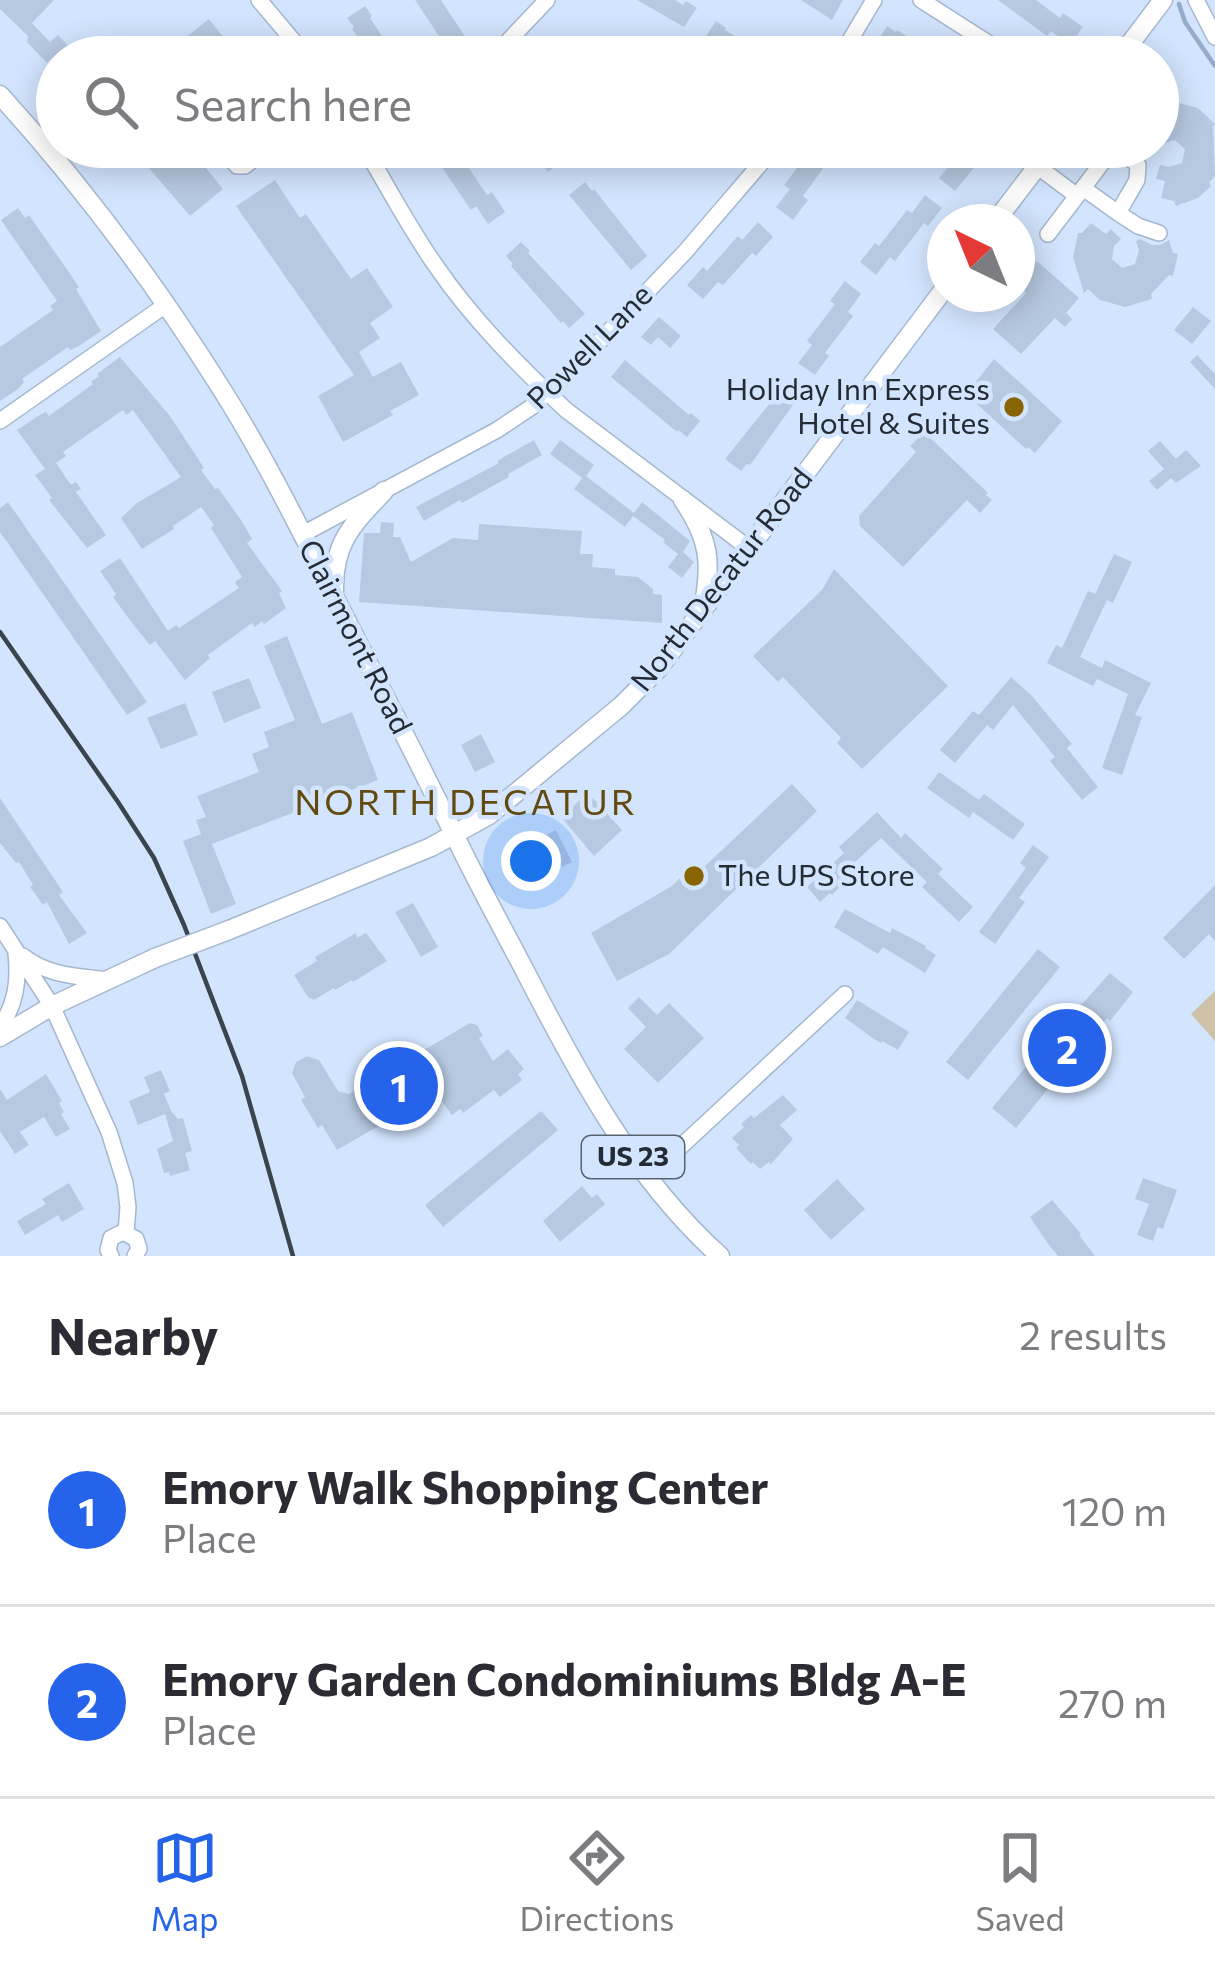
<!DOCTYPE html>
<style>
:root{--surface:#fff;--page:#f7f7f7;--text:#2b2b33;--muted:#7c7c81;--line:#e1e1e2;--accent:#2563eb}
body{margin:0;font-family:Commissioner,sans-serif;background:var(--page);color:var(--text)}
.compass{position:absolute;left:927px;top:204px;width:108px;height:108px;border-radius:50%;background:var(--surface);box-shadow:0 6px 30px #0003;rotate:317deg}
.you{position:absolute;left:531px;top:861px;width:42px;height:42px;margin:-30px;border:9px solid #fff;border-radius:50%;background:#1a73e8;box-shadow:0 0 0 18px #1a73e833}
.badge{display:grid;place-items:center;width:78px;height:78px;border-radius:50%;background:var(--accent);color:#fff;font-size:39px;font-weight:700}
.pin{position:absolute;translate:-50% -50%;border:6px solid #fff;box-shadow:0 3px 12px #0006}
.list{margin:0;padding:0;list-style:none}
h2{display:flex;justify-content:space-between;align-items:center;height:156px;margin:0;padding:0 48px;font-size:51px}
h2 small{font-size:39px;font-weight:400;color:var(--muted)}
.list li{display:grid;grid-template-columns:78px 1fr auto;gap:36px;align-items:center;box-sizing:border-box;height:192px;padding:0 48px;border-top:3px solid var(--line)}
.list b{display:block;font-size:45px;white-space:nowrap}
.list p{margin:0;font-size:39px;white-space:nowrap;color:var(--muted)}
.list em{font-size:39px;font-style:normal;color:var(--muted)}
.icon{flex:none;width:66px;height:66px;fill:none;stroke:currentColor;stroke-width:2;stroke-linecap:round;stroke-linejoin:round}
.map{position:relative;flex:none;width:1215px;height:1256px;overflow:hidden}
.search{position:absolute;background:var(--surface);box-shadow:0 6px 30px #0003;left:36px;right:36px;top:36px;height:132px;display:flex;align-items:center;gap:30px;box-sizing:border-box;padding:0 42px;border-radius:66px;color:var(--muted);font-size:45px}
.sheet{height:540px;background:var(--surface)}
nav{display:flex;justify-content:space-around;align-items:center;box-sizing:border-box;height:168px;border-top:3px solid var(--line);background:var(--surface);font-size:33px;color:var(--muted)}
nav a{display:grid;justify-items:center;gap:6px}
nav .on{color:var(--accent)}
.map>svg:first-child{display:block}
.green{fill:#cfc2a8}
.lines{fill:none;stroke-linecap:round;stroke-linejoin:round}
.stream{stroke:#95abcb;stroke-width:4.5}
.building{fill:#b7c9e1}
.minor-casing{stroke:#a5b7cf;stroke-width:18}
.major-casing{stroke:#a5b7cf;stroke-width:21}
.minor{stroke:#fff;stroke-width:15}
.major{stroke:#fff;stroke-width:18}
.rail{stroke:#3b434e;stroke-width:4.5}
.major-bridge-casing{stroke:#a5b7cf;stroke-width:21;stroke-linecap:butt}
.major-bridge{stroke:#fff;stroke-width:18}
.poi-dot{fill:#896402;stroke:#d3e5fe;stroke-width:4.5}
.labels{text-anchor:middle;stroke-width:9;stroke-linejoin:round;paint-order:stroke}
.shield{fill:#d3e5fe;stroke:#586371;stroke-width:3}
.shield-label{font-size:27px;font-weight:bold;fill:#242b34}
.street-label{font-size:30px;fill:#242b34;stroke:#d3e5fe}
.poi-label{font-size:30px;fill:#242b34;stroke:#d3e5fe;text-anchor:end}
.quarter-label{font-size:36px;letter-spacing:3px;fill:#634a0f;stroke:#d3e5fe}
</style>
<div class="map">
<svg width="1215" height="1256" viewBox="0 0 1215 1256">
<rect width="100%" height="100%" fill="#d3e5fe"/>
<path class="green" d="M1215 991V1041L1191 1014Z"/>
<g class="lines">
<path class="stream" d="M1179 4 1185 22 1215 66"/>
</g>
<path class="building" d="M0 0H54L32 23 50 42 58 35 78 57H53L47 63 27 42 28 36 0 9Z
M415 0H441L472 47 457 57H453Z
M637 0H675L683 5 686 1 697 8 684 27Z
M801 0H843L832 20Z
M998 0H1036L1060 18 1063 13 1083 27 1070 45 1051 31 1047 36Z
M365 6 372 16 370 18 396 57H371L352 29 354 27 347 18Z
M209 19 239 57H186L176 45Z
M716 21 726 28 725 30 769 57H729L712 47 714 45 704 39Z
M887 26 896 32 897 30 940 57H900L886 50 876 44Z
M1171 101 1198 108 1215 124 1213 127 1215 176 1209 183 1211 186 1198 198 1176 206 1174 201 1161 198 1165 181 1156 179 1160 165 1169 167 1182 163 1185 149 1175 140 1158 145V105Z
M131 147H189L223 189 190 216Z
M436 147H471L460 155 487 195 492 192 505 212 488 224 476 206 471 210 441 166 446 163Z
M530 147H555L564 158 548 172Z
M813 147H832L825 156 830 159 803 196 808 200 793 220 776 207 790 189 784 185Z
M965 147H991L955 191 939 178Z
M275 180 300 218 306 214 351 279 367 268 393 307 370 323 380 338 359 352 373 377 401 362 419 395 390 411 393 415 343 442 318 396 354 375 236 206Z
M585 182 592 191 594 189 647 256 631 270 569 195Z
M925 195 942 208 928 226 924 223 895 261 890 257 876 275 860 262 875 243 879 246 907 210 912 213Z
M18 208 25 218 29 215 66 268 79 287 76 289 101 331 79 346 70 350 68 347 22 379 24 382 18 389 0 401V347L53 310 50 306 57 301 1 220Z
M758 222 773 237 756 256 752 253 723 285 718 282 703 299 687 285 703 267 707 271 738 236 742 240Z
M1091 223 1106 234 1111 229 1121 239 1114 246 1112 259 1122 268 1135 264 1139 250 1136 241 1140 239 1152 245H1160L1169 240 1173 253 1178 254 1173 276 1169 275 1151 294 1152 299 1125 307 1100 300 1088 289 1084 293 1073 257 1078 233H1082Z
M521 242 530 251 528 253 585 314 569 328 563 321 561 323 511 266 513 264 506 256Z
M1037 261 1079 298 1066 313 1072 319 1065 327 1055 318 1021 354 993 329 1026 293 1017 283Z
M845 281 861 294 848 312 853 316 825 353 829 356 815 375 798 363 812 345 807 341 835 304 830 301Z
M1193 307 1211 321 1192 344 1174 330Z
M659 317 681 336 670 348 658 337 651 345 641 337Z
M1197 355 1215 374V389L1190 362Z
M120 357 170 416 204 468 201 470 215 489 218 488 241 520 252 539 247 543 282 591 279 593 286 608 264 624 262 621 255 627 252 623 208 655 210 658 185 680 155 641 150 645 132 623 113 597 116 594 100 571 120 558 168 631 176 625 179 628 239 588 235 582 242 577 211 528 214 525 201 507 173 526 174 529 142 549 121 518 137 503 181 477 133 410 126 415 123 410 63 452 66 456 56 463 71 485 76 482 81 489 76 492 106 535 87 548 49 500 52 498 35 475 45 469 17 430 38 416 46 412 49 416 93 384 91 382 99 376 97 374Z
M994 359 1062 421 1035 453 1028 447 1026 449 966 394Z
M625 360 689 415 691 413 700 421 687 437 678 430 677 432 611 377Z
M783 382 800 395 750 465 747 464 741 471 725 459 778 393 776 392Z
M924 432 988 493 986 495 992 500 980 513 967 500 903 567 860 526 859 516 916 452 910 446Z
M534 440 542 455 508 474 509 477 462 503 460 500 424 521 416 507 499 463 497 461Z
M560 440 594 465 586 476 634 513 642 502 690 541 683 552 694 562 682 578 668 567 678 554 663 542 665 540 633 516 625 527 574 489 582 478 550 454Z
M1160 441 1176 459 1186 450 1201 466 1176 483 1171 478 1157 490 1149 481 1164 469 1148 451Z
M8 502 147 702 127 715 0 532V508Z
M381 522 394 523 393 537H400L411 562 453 538 478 540 479 524 582 531 580 554H593L592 567 615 569V575L638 577 653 589V594L662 595V623L359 602 364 533H380Z
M1114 554 1132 562 1113 603 1107 600 1080 657 1102 668 1105 660 1151 683 1135 715 1142 717 1122 775 1102 768 1128 694 1097 679 1093 686 1047 663 1056 645 1062 648 1088 591 1095 594Z
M834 569 948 686 862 769 837 743 841 738 783 677 778 682 753 656 822 590Z
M287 636 322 724 352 712 378 780 212 844 236 904 211 914 183 841 201 834 196 820 206 817 197 796 259 772 252 754 269 747 264 732 295 720 264 646Z
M1011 677 1031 695 1072 744 1067 748 1098 787 1082 800 1050 761 1055 757 1013 705 993 730 987 725 955 763 940 750 973 711 979 715Z
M249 678 261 708 224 723 212 692Z
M185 703 198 735 161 749 147 718Z
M481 734 495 762 475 772 461 745Z
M939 772 979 800 984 794 1025 824 1013 840 973 812 969 818 927 788Z
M792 784 817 811 669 954 617 981 591 933 672 886 689 869 700 865 704 867Z
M588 793 622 830 594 856 561 817Z
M0 798 63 892 59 895 87 933 69 944 47 902 43 905 30 887 33 885 19 862 16 863 0 843Z
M877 812 901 838 905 833 943 869 938 874 973 907 959 922 922 887 927 882 881 838 855 862 859 867 832 895 830 893 820 902 807 887 844 853 839 847Z
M556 830 572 862 562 867 558 858 521 878 508 854Z
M1033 845 1049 857 1019 898 1025 902 995 944 979 932 1026 868 1020 863Z
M1215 885V941L1209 934 1184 959 1163 938Z
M413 903 438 947 421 957 395 912Z
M845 909 890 933 892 928 926 946 925 948 936 955 925 973 883 947 878 954 834 927Z
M356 933 357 938 366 933 387 961 353 982 352 980 335 990 334 988 314 1000 308 997 294 975 317 961 315 957Z
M1038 949 1060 967 968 1080 946 1062Z
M1110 973 1133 992 1110 1021 1107 1018 1086 1043 1089 1046 1065 1075 1062 1072 1016 1128 992 1108 1039 1051 1043 1055 1065 1027 1063 1025Z
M639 997 657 1015 669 1003 704 1038 658 1083 624 1049 646 1027 628 1008Z
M857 1000 909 1032 898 1050 882 1041 881 1043 874 1039 845 1018Z
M470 1023 477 1025 483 1036 479 1038 493 1061 508 1049 524 1069 518 1074 522 1080 500 1097 494 1090 463 1113 460 1109 452 1115 432 1088 389 1113 392 1118 337 1150 322 1125 318 1128 301 1100 305 1097 292 1073 296 1062 307 1056 319 1060 338 1091 349 1094Z
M161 1070 170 1091 164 1094 171 1111 178 1119 183 1118 192 1151 185 1153 190 1170 170 1176 169 1172 164 1173 157 1149 173 1141 165 1114 138 1125 129 1101 150 1092 144 1077Z
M46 1074 62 1101 59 1103 64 1112 61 1114 70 1129 56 1137 44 1117 20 1132 29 1145 15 1154 0 1131V1089L7 1100Z
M783 1095 797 1110 780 1125 793 1139 771 1164 769 1162 760 1169 753 1162 751 1164 736 1148 739 1145 732 1138 744 1127 741 1124 751 1115 754 1118Z
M541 1111 558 1130 443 1227 425 1205Z
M1143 1178 1177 1190 1163 1229 1158 1227 1153 1241 1137 1235 1149 1204 1135 1199Z
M837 1179 865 1209 831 1240 804 1210Z
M69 1183 84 1209 62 1222 58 1215 25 1235 17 1221 46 1204 42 1199Z
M582 1186 592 1198 597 1194 605 1204 560 1242 543 1221Z
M1052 1200 1081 1234 1079 1235 1095 1256H1058L1049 1245 1030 1217Z"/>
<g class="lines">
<defs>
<path id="minor" d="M259 0 307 57
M921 0 1010 57
M1196 0 1215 37
M493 57 547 0
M840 57 874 0
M221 147 237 166H245L268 147
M364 147C388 187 409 228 436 266 472 319 520 367 566 410L751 550
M1116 147 1138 165 1137 180 1118 213 1138 226 1159 233
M1037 166 1077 196 1114 147
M1083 188 1118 213
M1048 234 1077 196
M0 421 167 304
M303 534 497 430 533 406 600 341 685 252 775 147
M0 926 52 1006 109 1132 125 1183 128 1207 126 1232
M23 956C48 976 77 976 108 980
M0 1028C16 1003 19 982 16 953
M648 1177 845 994
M111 1256 108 1250 111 1238 123 1232 136 1239 139 1249 135 1256"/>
<path id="major" d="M1120 57 1163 0
M0 95C81 184 154 282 219 385 263 454 299 527 336 600 376 678 416 757 455 836 477 882 502 927 526 973 578 1074 634 1179 720 1256
M995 222 1052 147
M683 500C710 539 712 564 703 609
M334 591C333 542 353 524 384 491
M229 930 431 847 489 815 621 706 658 669 945 288
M0 1037 52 1006 155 958"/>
</defs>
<use href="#minor" class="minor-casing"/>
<use href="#major" class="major-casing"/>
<use href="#minor" class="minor"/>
<use href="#major" class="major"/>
<path class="rail" d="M0 632 118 802 154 858 184 925 242 1076 293 1256"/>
<defs>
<path id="major-bridge" d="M155 958 229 930"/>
</defs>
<use href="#major-bridge" class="major-bridge-casing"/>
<use href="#major-bridge" class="major-bridge"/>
</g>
<g class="poi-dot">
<circle cx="1014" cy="407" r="12"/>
<circle cx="694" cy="876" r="12"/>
</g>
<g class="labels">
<rect class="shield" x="582" y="1136" width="102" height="42" rx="9"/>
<g class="shield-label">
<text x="633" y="1166">US 23</text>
</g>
<g class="street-label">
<text transform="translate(590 347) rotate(-45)" y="10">Powell Lane</text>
<text transform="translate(722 580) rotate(-52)" y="10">North Decatur Road</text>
<text transform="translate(355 637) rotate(63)" y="10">Clairmont Road</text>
</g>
<g class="poi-label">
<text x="990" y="400">Holiday Inn Express<tspan x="990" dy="34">Hotel &amp; Suites</tspan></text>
<text x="718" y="886" text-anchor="start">The UPS Store</text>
</g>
<g class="quarter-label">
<text x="466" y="815">NORTH DECATUR</text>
</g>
</g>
</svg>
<svg class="compass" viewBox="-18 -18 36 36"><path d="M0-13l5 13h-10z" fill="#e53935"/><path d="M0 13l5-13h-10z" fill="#7c7c81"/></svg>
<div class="you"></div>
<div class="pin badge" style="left:399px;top:1086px">1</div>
<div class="pin badge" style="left:1067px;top:1048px">2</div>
<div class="search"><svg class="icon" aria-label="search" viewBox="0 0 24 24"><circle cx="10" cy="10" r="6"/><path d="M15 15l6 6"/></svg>Search here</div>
</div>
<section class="sheet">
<h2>Nearby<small>2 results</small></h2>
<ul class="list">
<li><span class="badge">1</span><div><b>Emory Walk Shopping Center</b><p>Place</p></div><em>120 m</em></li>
<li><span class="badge">2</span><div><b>Emory Garden Condominiums Bldg A-E</b><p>Place</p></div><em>270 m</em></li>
</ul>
</section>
<nav>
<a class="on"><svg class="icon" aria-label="map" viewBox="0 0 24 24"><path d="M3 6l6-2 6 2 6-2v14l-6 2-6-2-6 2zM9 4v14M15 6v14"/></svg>Map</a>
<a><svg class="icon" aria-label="directions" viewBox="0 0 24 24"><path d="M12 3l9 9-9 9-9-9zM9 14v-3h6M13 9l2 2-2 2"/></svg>Directions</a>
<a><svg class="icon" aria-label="saved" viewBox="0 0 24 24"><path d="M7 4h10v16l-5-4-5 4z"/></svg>Saved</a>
</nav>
